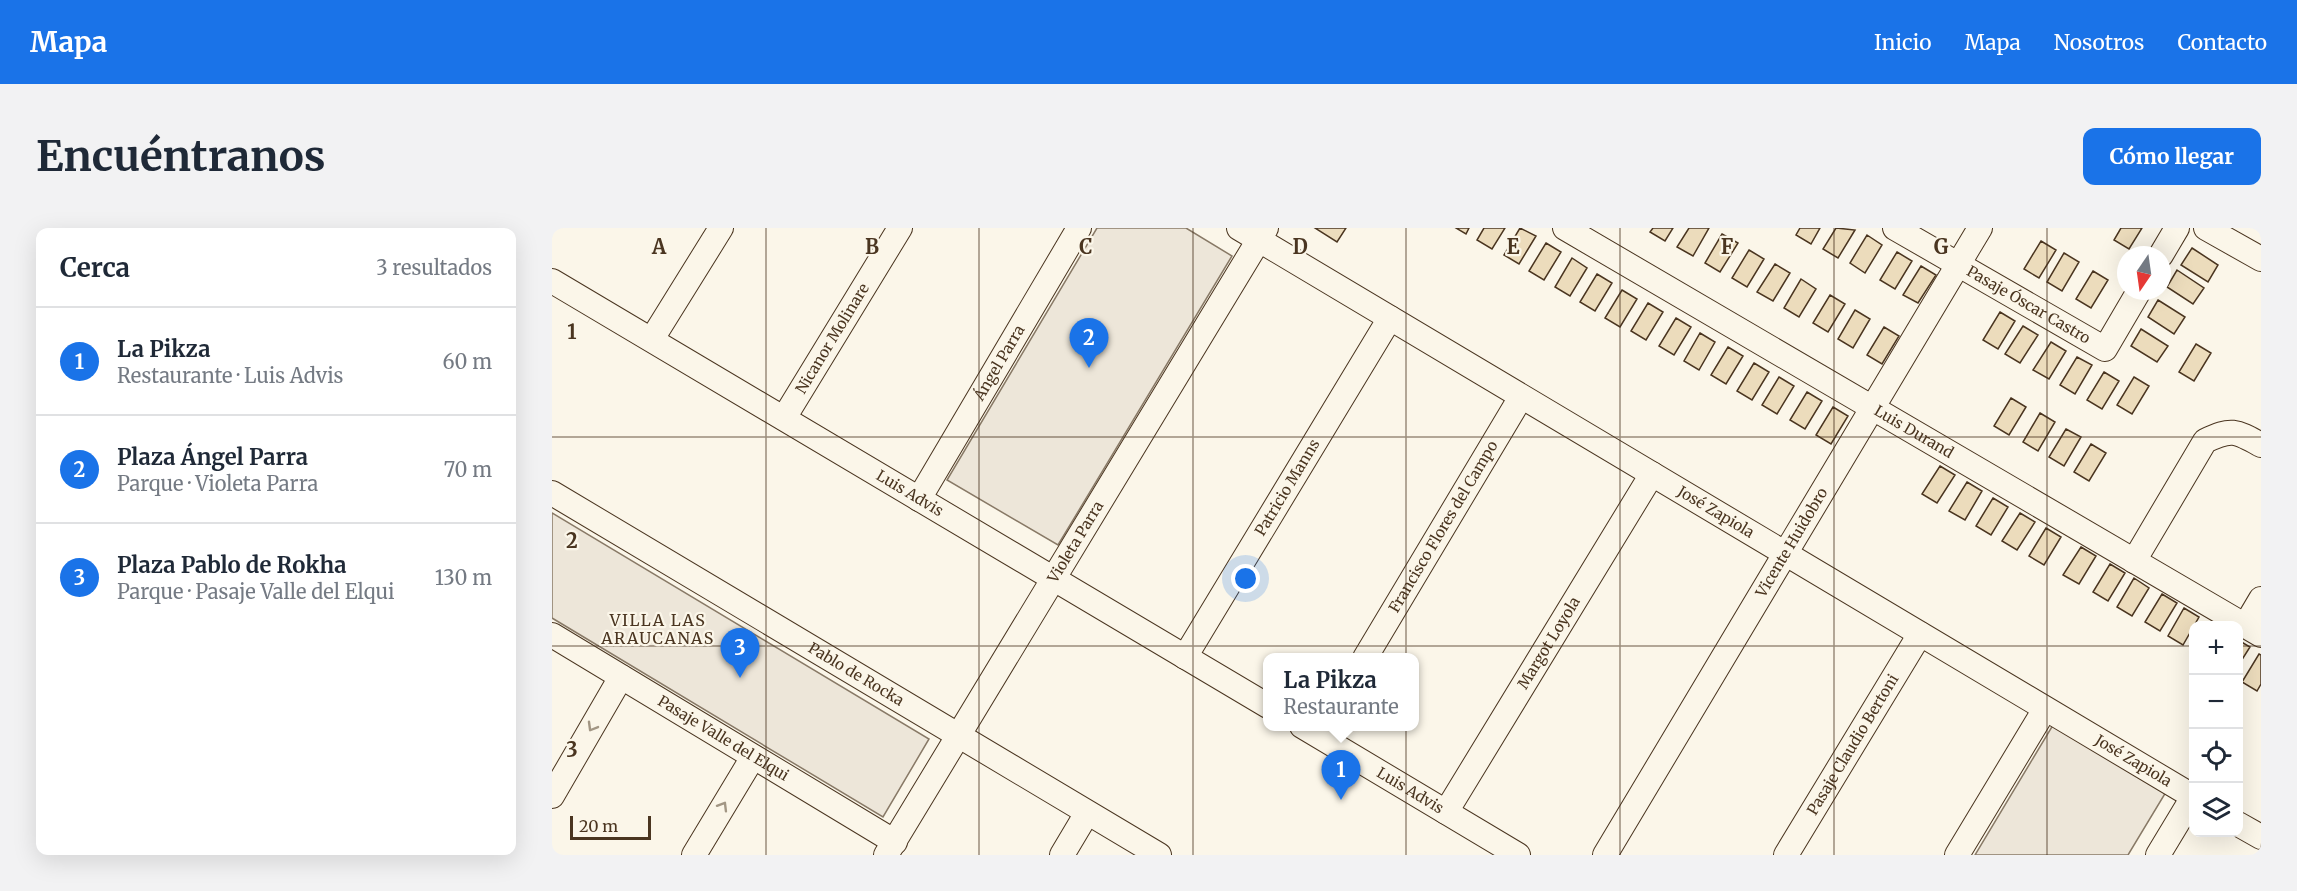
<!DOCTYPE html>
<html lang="es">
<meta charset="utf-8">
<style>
:root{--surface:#fff;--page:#f2f2f3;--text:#1f2937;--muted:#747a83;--line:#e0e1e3;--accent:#1a73e8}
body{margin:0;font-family:Merriweather,serif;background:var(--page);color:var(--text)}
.controls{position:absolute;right:18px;bottom:18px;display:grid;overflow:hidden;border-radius:12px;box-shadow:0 6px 24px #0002}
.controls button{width:54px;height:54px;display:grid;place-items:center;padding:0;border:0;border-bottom:2px solid var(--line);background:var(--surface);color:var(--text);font:30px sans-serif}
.compass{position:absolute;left:1565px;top:18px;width:54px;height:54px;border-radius:50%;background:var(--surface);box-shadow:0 6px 24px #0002;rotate:193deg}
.scale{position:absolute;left:18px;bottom:15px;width:81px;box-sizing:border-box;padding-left:6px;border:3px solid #4a3520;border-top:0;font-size:16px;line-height:21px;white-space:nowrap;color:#4a3520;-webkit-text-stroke:4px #fbf6e9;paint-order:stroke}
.you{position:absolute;left:694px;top:351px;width:21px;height:21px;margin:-15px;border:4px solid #fff;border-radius:50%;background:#1a73e8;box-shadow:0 0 0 9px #1a73e833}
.badge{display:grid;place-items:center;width:39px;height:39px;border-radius:50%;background:var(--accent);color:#fff;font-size:20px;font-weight:700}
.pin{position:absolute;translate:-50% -50px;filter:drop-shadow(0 2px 3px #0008)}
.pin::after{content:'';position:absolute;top:32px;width:21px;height:18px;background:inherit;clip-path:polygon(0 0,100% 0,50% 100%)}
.popup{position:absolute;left:711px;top:425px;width:156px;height:78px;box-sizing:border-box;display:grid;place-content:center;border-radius:12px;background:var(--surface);filter:drop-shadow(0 2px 4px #0005);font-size:20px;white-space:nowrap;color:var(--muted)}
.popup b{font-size:22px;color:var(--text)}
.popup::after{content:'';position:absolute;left:50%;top:100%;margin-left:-12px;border:12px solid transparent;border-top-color:var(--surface)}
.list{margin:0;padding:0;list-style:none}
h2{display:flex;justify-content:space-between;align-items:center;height:78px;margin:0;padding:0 24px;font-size:26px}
h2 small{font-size:20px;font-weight:400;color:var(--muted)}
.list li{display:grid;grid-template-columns:39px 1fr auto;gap:18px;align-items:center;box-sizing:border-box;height:108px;padding:0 24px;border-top:2px solid var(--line)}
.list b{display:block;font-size:22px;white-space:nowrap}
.list p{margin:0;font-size:20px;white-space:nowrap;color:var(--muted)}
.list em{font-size:20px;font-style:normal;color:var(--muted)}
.icon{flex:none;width:33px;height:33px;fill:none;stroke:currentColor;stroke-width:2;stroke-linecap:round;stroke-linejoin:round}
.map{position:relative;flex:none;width:1709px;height:627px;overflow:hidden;border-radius:12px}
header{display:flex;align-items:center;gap:36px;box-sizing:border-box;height:84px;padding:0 30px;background:var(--accent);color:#fff}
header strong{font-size:28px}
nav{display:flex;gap:33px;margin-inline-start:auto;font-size:21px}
.intro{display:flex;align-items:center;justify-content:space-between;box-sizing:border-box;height:144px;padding:0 36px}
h1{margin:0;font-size:42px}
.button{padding:15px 27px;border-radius:12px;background:var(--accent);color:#fff;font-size:21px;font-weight:700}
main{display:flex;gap:36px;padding:0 36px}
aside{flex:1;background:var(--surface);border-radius:12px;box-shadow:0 6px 24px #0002}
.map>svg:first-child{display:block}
.green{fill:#ede6d9;stroke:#887966;stroke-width:1.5}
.building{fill:#ecdcbc;stroke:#4a3520;stroke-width:1.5}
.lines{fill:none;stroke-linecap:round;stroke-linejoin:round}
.street-casing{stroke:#4a3520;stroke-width:26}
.street{stroke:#fbf6e9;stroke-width:24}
.oneway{stroke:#a29684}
.grid{fill:none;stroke:#4a3520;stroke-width:1.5;stroke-opacity:0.55}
.labels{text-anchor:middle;stroke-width:4.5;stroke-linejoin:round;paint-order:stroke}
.street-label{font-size:15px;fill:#4a3520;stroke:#fbf6e9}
.neighbourhood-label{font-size:16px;letter-spacing:1.5px;fill:#4a3520;stroke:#fbf6e9}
.grid-label{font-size:20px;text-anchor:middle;font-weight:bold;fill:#4a3520;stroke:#fbf6e9;stroke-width:4.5;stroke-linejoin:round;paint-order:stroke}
</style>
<header>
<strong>Mapa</strong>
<nav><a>Inicio</a><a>Mapa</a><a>Nosotros</a><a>Contacto</a></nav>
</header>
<div class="intro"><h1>Encuéntranos</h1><a class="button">Cómo llegar</a></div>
<main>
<aside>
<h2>Cerca<small>3 resultados</small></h2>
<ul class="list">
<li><span class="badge">1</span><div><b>La Pikza</b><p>Restaurante · Luis Advis</p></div><em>60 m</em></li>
<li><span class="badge">2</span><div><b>Plaza Ángel Parra</b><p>Parque · Violeta Parra</p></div><em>70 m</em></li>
<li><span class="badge">3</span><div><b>Plaza Pablo de Rokha</b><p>Parque · Pasaje Valle del Elqui</p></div><em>130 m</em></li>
</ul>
</aside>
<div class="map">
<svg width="1709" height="627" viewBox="0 0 1709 627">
<rect width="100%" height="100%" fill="#fbf6e9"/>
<path class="green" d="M545 0H634L680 28 506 317 395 252Z
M0 285 377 511 331 589 0 390Z
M1501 497 1614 564 1576 627H1423Z"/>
<path class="building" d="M763 0H794L785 14Z
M904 0H917L914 6Z
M932 0H953L940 21 925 12Z
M968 0 984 8 967 36 952 27Z
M1101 0H1121L1113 13 1098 4Z
M1137 0H1157L1141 28 1125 19Z
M1248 0H1268L1259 16 1244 7Z
M1284 0 1303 2 1286 30 1271 21Z
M1569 0H1590L1577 21 1562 12Z
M1170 6 1186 15 1168 44 1153 35Z
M1315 7 1330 17 1313 45 1298 35Z
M1489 13 1504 22 1487 50 1472 41Z
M994 15 1009 24 992 52 977 43Z
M1640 20 1666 37 1656 54 1629 37Z
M1197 22 1212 31 1195 59 1180 50Z
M1345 24 1360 33 1343 61 1328 52Z
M1512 25 1527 34 1510 63 1495 54Z
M1020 30 1035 40 1018 68 1003 59Z
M1223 36 1238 45 1221 73 1205 64Z
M1369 38 1384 47 1366 75 1351 67Z
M1625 42 1652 60 1641 76 1615 59Z
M1541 43 1556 52 1539 80 1524 71Z
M1045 46 1060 55 1043 83 1028 74Z
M1249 51 1264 61 1247 89 1232 80Z
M1070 62 1085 71 1068 99 1053 90Z
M1278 67 1293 76 1276 104 1261 95Z
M1606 72 1633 89 1622 106 1596 89Z
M1096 75 1111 84 1094 112 1079 103Z
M1303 82 1318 91 1301 120 1286 111Z
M1448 84 1463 93 1446 121 1431 112Z
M1124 90 1139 99 1122 127 1107 118Z
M1471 98 1486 107 1468 135 1453 126Z
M1332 99 1347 108 1330 136 1315 127Z
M1589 101 1616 118 1605 134 1579 118Z
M1148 105 1163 114 1147 142 1132 133Z
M1499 114 1514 123 1497 151 1481 142Z
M1644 116 1659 125 1642 153 1627 144Z
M1176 119 1191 128 1174 156 1159 147Z
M1525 129 1540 137 1523 166 1508 157Z
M1202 135 1217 144 1200 172 1185 163Z
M1552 144 1567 153 1550 181 1535 172Z
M1227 149 1242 158 1225 186 1210 177Z
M1582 149 1597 158 1580 186 1565 177Z
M1255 164 1270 173 1253 201 1238 192Z
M1459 170 1474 179 1457 207 1442 198Z
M1281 179 1296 188 1279 216 1264 207Z
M1488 185 1503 194 1486 223 1471 214Z
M1514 201 1529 209 1512 238 1497 229Z
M1539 216 1554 225 1537 253 1522 244Z
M1388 238 1403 247 1385 275 1370 266Z
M1415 254 1430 263 1413 292 1397 283Z
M1441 270 1456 279 1439 307 1424 298Z
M1468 285 1483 294 1465 322 1450 313Z
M1494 300 1509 309 1492 337 1477 328Z
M1529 319 1544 328 1527 356 1511 347Z
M1558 336 1573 345 1556 373 1541 364Z
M1582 350 1597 360 1580 388 1565 379Z
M1610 366 1625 375 1608 403 1593 394Z
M1632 380 1647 389 1631 417 1616 408Z
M1686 412 1698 419 1686 438Z
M1707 426 1709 427V456L1705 463 1690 454Z"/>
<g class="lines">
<defs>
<g id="street">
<path id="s1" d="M687 0 1642 569"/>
<path id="s2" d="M1013 0 1709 407"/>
<path id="s3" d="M1343 0 1553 121 1587 63"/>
<path d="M1654 0 1709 31"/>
<path d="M1609 27 1625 0"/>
<path id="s4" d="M0 53 716 478"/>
<path d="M100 111 169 0"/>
<path id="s5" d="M232 190 348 0"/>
<path id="s6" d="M0 265 607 627"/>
<path id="s7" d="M367 271 527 0"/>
<path d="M1582 333 1653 213C1680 200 1684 203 1709 217"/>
<path d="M1693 398 1709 371"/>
<path id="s8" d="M0 407 343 614"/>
<path id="s9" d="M633 429 838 90"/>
<path id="s10" d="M813 430 969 169"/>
<path id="s11" d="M750 498 966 627"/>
<path d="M0 568 69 449"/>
<path id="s12" d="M894 584 1100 246"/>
<path d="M1686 596 1709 609"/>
<path d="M142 627 201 529"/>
<path id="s13" d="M334 627 714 0"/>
<path d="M510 627 535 585"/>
<path id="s14" d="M1053 627 1428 0"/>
<path id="s15" d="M1234 627 1368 406"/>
<path d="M1405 627 1493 481"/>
<path d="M1606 627 1641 569"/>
</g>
</defs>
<use href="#street" class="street-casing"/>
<use href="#street" class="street"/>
</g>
<defs><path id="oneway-chevron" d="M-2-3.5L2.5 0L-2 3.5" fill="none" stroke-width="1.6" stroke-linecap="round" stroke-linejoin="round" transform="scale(1.5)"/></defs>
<g class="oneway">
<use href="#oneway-chevron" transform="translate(40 499) rotate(120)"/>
<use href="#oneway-chevron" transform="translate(171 578) rotate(-59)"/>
</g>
<path class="grid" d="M214 0V627M427 0V627M641 0V627M854 0V627M1068 0V627M1282 0V627M1495 0V627M0 209H1709M0 418H1642M1686 418H1709"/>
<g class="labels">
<g class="street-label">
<text dy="5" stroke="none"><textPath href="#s3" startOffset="154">Pasaje Óscar Castro</textPath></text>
<text dy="5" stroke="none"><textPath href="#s5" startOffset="93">Nicanor Molinare</textPath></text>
<text dy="5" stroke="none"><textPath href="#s7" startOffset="158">Ángel Parra</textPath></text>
<text dy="5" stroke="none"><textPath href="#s2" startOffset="404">Luis Durand</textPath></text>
<text dy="5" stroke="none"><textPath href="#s9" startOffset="198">Patricio Manns</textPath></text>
<text dy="5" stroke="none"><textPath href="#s4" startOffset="416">Luis Advis</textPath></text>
<text dy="5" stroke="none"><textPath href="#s1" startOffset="555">José Zapiola</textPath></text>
<text dy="5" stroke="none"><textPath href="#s10" startOffset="153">Francisco Flores del Campo</textPath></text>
<text dy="5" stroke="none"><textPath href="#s13" startOffset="366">Violeta Parra</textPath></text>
<text dy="5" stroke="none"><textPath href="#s14" startOffset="364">Vicente Huidobro</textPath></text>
<text dy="5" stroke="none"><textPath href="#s12" startOffset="198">Margot Loyola</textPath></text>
<text dy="5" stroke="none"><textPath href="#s6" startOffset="354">Pablo de Rocka</textPath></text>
<text dy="5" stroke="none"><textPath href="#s8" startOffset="200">Pasaje Valle del Elqui</textPath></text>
<text dy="5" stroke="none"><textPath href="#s15" startOffset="129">Pasaje Claudio Bertoni</textPath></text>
<text dy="5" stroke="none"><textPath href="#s1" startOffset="1041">José Zapiola</textPath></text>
<text dy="5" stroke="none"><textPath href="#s11" startOffset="126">Luis Advis</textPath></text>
</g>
<g class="neighbourhood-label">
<text x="106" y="398">VILLA LAS<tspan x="106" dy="18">ARAUCANAS</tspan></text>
</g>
</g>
<g class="grid-label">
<text x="107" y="26">A</text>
<text x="320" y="26">B</text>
<text x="534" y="26">C</text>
<text x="748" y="26">D</text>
<text x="961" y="26">E</text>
<text x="1175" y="26">F</text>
<text x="1389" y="26">G</text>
<text x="20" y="111">1</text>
<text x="20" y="320">2</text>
<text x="20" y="529">3</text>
</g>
</svg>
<div class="controls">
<button>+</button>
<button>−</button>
<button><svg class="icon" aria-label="locate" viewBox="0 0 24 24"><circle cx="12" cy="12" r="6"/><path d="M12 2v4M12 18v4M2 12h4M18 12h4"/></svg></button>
<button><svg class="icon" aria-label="layers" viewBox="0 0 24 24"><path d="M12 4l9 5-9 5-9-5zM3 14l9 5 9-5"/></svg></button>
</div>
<svg class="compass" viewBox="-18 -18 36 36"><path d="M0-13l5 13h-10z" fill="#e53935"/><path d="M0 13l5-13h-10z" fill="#747a83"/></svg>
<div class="scale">20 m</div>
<div class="you"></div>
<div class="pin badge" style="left:789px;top:572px">1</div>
<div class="popup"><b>La Pikza</b>Restaurante</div>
<div class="pin badge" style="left:537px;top:140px">2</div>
<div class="pin badge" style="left:188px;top:450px">3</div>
</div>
</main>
